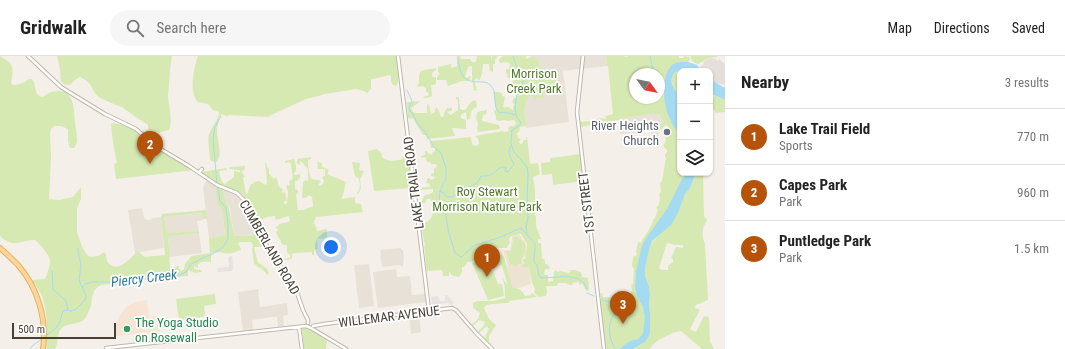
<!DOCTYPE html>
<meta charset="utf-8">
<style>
:root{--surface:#fff;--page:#f6f6f6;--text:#222;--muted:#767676;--line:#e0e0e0;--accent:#b45309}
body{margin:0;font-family:"Roboto Condensed",sans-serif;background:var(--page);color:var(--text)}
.controls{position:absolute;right:12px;top:12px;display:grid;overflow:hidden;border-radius:8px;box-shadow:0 1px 3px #0004}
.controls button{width:36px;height:36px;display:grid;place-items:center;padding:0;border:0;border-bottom:1px solid var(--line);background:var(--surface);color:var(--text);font:20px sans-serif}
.compass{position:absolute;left:629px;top:12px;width:36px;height:36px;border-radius:50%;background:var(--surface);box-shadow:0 1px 3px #0004;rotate:123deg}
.scale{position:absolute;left:12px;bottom:10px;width:104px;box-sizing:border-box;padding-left:4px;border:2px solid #484037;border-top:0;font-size:11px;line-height:14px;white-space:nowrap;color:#484037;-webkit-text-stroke:3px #fff;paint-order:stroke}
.you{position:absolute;left:331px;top:191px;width:14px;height:14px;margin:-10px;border:3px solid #fff;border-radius:50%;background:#1a73e8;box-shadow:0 0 0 6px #1a73e833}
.badge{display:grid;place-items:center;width:26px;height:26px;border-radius:50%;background:var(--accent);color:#fff;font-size:13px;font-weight:700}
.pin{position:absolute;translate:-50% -33px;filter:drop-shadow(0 1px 2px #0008)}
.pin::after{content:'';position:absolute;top:21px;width:14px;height:12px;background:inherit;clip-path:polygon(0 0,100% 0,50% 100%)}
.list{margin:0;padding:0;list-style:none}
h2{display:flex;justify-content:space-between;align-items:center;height:52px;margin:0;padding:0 16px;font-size:17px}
h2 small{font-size:13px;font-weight:400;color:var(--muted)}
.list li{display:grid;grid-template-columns:26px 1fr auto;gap:12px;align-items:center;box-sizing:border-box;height:56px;padding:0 16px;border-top:1px solid var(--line)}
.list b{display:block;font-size:15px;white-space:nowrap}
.list p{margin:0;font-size:13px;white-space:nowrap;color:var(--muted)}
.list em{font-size:13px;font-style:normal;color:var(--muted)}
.icon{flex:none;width:22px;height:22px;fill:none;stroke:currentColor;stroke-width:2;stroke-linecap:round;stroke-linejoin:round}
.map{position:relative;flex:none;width:725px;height:293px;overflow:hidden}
header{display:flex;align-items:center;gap:24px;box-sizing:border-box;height:56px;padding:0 20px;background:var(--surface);border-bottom:1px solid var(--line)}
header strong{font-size:19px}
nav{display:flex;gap:22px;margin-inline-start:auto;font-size:14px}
.search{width:280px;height:36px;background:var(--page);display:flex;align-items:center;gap:10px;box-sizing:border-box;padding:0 14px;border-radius:22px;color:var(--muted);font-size:15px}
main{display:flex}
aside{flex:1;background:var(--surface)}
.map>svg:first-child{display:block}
.residential{fill:#e8e1d7}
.commercial{fill:#f6e4d4}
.industrial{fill:#e4dfda}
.education{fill:#eee3d3}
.green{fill:#d6e9b2;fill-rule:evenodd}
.parking{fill:#e6e3e1}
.water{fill:#a5dbf1}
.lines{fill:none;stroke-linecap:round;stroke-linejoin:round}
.stream{stroke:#a5dbf1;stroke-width:1}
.minor-casing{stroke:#c0b6ab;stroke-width:4.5}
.major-casing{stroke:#e5b167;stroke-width:6}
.minor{stroke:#fff;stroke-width:2.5}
.major{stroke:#fed698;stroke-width:4}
.worship-dot{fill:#6b7280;stroke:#fff;stroke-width:1.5}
.leisure-dot{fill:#2e9e5b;stroke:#fff;stroke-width:1.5}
.labels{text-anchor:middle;stroke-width:3.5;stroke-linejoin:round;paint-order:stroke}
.park-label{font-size:13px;fill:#517b29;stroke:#fff}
.worship-label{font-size:13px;fill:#5b616d;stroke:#fff;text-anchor:end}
.street-label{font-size:13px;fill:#484037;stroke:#fff}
.leisure-label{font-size:13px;fill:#27864d;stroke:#fff;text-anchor:start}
.water-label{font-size:14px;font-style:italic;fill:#2a7a9d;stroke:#fff}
</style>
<header>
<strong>Gridwalk</strong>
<div class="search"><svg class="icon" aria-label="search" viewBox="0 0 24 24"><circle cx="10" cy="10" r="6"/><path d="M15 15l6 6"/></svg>Search here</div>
<nav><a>Map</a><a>Directions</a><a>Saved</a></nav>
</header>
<main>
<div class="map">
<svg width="725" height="293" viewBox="0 0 725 293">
<rect width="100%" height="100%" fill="#f4f0e9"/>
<path class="residential" d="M533 0H606L607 10 563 15 569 66 526 72 524 49 528 39H531L535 44 539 41 541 12 535 2Z
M651 58H659L663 66 657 72 659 78 658 83H652L651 73 639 77 620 78 619 66 620 63Z
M207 123 215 128 217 148 221 152 223 160 225 179 209 182 203 131Z
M221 131 234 135 243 142 260 178 234 180 230 152 225 143 223 134Z
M142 152 144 162 146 164H151L152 162 161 161 164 192 135 197 128 154Z
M203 157V164L197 165 199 175 167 177 164 161Z
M199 177 202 197 170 201 168 181Z
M401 192V194H403L404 203 403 211 399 209 382 211 380 194Z
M369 208 374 250 359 252 354 209Z
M396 213 397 221 410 220 412 239 425 238 426 246 378 252 373 216Z
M258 233 260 251 287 247 288 259 283 260 284 270 278 271 277 261H272L252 264 253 275 243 276 238 236Z
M419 258 421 276 411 278 409 259Z"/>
<path class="commercial" d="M147 244 149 261 158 260 160 276 116 280 115 269 120 259 126 251 135 246Z"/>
<path class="industrial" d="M710 2 716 3 718 5 719 3 725 8V28L723 29 719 27 717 28 710 23V15H702L699 12 704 8 703 6Z"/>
<path class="education" d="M514 179H520L526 188V199L522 203 523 208 522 211H529L531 228 519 232 509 233 507 207 503 194H510L512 181Z"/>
<path class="green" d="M0 0C3 2 7 4 9 6 15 12 12 20 11 27L13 29C18 29 25 27 28 23H32C37 29 33 40 43 41 47 37 52 35 57 35 75 34 74 54 75 67 76 73 77 79 77 86L75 91 74 92H70L68 85V73L61 70H54L51 73 50 78 51 102 49 143 59 144 73 141 81 131V143L77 153V176L82 191 88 200 91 201 98 200 104 196 106 198C106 203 107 207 111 209 120 215 131 202 137 195L145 201 165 199 161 161 162 158 206 154 207 163H203L202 157 164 161 167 177 199 175V177L168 181 170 201 169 204 170 208V216L175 214 172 212 176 211 177 210H179V212L181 215 184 213 185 208 191 200 210 197 209 182 225 179 223 160 221 152 217 148 215 128 221 131 223 134 225 143 229 152 234 180C243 179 251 180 260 178L266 189 264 191H254L258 207C263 209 268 212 269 218L267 219C265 215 261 212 257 211L256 209 254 208 252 193 253 190 251 186H239L238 189 240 190 241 194C234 197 227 199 221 196L211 197V206C207 205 202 205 198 208V212L194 210V213L201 214 202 216 195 217 188 214V220L175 221 172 222 170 221V226H155V232L153 220 137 223 135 228C132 228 129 229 126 229 118 230 109 227 101 229 92 233 92 243 91 250 90 253 88 256 87 259 82 271 68 265 61 273 56 278 59 287 55 293H47C47 276 48 257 42 240 40 235 35 229 32 224L45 223C47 219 49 212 50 207 51 200 40 188 35 184 20 184 13 193 0 180Z
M57 0H172C170 9 170 18 169 28 169 32 168 36 168 40 169 52 173 63 169 74L144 80 143 83 156 93H159L195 114 116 123 114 108 117 107 113 87 111 68 112 67 120 68 136 74 145 76 148 73V69C142 65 136 61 130 57 127 55 125 53 122 51 114 48 107 46 99 41 90 34 94 27 80 21L76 23 70 29C58 29 61 21 60 13 59 9 58 4 57 0Z
M198 0H396C396 9 402 23 396 30L393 29 391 25V20L389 19 373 23H371V33L367 37 364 35 356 33 325 38 319 40 306 43 267 61 230 59 227 60 221 58C219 63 217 70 217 76 217 85 224 100 216 106L211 105 210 104C210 98 207 83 209 78 212 70 218 65 219 56L213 54 208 48 198 46C188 36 194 12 198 0Z
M457 0H460L461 3H470L472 6H476L477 0H491L492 5V0H498L496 3H495V8H493V16L490 15 489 8H483L482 18 479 25 477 22 474 24 477 34 474 35 472 24V10L468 11 465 21 467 22 469 20 471 21 469 25H462L448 30 446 24H437V21L440 18 438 16V11L451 8V12L457 10Z
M503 0H526V3L533 0 539 5V9L541 12C545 14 553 18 555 21 559 29 552 35 545 36L543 39 544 41 542 42H537L535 45 532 40H529C522 49 525 60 526 70L520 71 519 76 517 77 518 82 521 83 519 86 520 88H522L524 84H526V81H527L530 107 531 108 538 107 540 118 533 121 535 134V145L537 146 535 159 536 161V170L541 183H538V187H541L542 202 545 204V207L550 211 549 213H545L544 218 546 219H548V226L553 225 554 216 555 214 558 216 560 215 569 217 571 214H575L581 216 582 221 588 222 589 234 586 235 582 227 581 229 579 228V226L573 227 572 229H569L566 227H558L557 230H546L547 236 546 240 538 241 534 236 535 233 532 227 529 211H522L524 206 523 205 522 203H525L527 188 521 178 515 179 510 181 509 184 510 186 507 192H502L486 190 504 200C507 211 509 222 513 232 519 232 522 234 525 240L531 239 532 237 535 239 537 241 509 245V247C506 247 489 248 487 249 485 250 485 251 484 252L489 263 496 269 489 280V286L491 288 490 289 479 279 480 278 485 282 486 278 489 273 487 270 479 277 477 276 483 271 485 266 479 264 472 271 471 269 478 263 480 257 473 252V247L477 245H494L505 242C505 239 505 230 504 227 503 224 502 223 502 221L508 230C506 224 504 214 501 209L492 213 487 201 478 205 468 206 464 211H462V216L459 221 451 219 449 215V220H443L442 214 427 215 424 190H425L421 169C428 166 431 164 433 157H435L437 155 433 146 430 144 431 143H427L425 147H422L421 146 425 139 432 137 433 136V133L419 134 418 133 419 132 430 131 429 127H426L427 123 429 122 431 124 434 123 435 121 431 120V118L434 117V112L437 111 436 108H431L430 106H427L425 101 421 102V100L425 99V95H427L428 98 429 97 431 99 433 96 435 95V92H431L430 87 431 85 471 81 472 87 473 89 477 90 479 88 478 83 475 80 503 75 505 76 509 75 508 72 510 70H514L516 67 514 64 508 65 504 64 500 65 496 64V61L494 56 496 53 493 36H498L502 37V40L505 41 503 51H508L513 54V51L515 49 512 46 514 42H516L517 38 515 31H512V27L514 23 512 22H508L506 16V13H509L510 9 509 7 505 6 501 7 499 6V3Z
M606 0H622L627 1 628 0H679V2H684V0L689 1 690 4 688 6H681L672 9 665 29V42L667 54 669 61 680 77V117H691L663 160 646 182 643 235 647 238C648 244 648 247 644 250L646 259 643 280 621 293H604L598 246 601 245 600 237H602L603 241 618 242 617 235 619 234 623 242 626 243 631 242 630 239 632 234 631 229 633 228 634 213 632 210C632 207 633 204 633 201L637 199 636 196 638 186 641 187 643 182H644C646 177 653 169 653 164L656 161H655L658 154 656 152C659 149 661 144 659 139L661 135 660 127 662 125 666 102 665 101V98L667 96V94L663 90 666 85 665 82 669 80V73L667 69 664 70 662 73 658 74 657 72 663 66 659 58H651L620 63 619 64 580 71V66L593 65 600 62 606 63V60L613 58 608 10H607ZM635 18H659V42H635Z
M690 0H717V1L709 2 698 8 693 6Z
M436 12V14L432 17V21H436V28L434 29H431L432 40 431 41 424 42 423 41 429 39 428 36H426V32L423 30 420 31 416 29 419 28V19L420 18V16C425 12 431 14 436 12Z
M682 14 687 15H680V42C674 35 669 24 674 16Z
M714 39 725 44V56L716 57 711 50Z
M456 41H459L460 53 462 54H465L472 45 476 44 477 50 476 52H474L471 56 470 63 467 64 466 56 461 59V62L466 64V73L452 72 455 80 427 83 426 79H423C420 73 415 68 414 63L408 62 407 46 421 45 411 52 413 56 417 57H427V49L429 48 431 58 435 56 436 51 438 53 441 61 444 60V57L447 52H452V55H450L447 56 451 59 458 54V44L456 43Z
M487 54 486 58 483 59 482 65 499 69 500 73 478 76 477 72 478 68 476 62 477 56Z
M377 93 382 98V101C388 106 394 105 402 103L404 98H408L411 132 374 135 368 95Z
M581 98 584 125 553 129 552 118 542 119 541 107 550 106V102Z
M311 101V103L308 104C308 111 309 117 311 123L319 124 321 126 318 128 320 130 323 128 324 125 322 121 325 120V113H318L317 106H320L322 108V111H323L329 114 327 118 346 126 342 143 355 141V147L361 148 363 156 316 161 314 166 315 170 318 172 316 173 317 175 327 173V182L317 183 318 193 314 194V199H312V196L295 197 292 198V203L279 205 274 199 278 196H280V199H279L278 201 281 203 290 202V199L287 196V189H283L281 187V185L278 181 276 176 278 174V173L275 172 276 171 278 170 279 168 287 166 290 165 289 160 276 164 275 160 267 161 256 166 253 159 249 149 242 138 212 125 201 117 202 116 226 112 227 113 226 114 219 115 221 124 225 129 227 126 234 121V115L240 116V114L229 113 230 111 245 110V113L242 115V117L245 120 243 122 246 138H247L251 128H252L254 126 259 125 266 129 267 126 265 107H266L267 111 269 113V118L274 123 276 121C279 125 276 131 283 133L282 135 283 137 285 136 287 145H284V148H287L288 136 286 130 288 129 289 130 290 128 289 125 293 123 291 108 289 106 285 107V105L294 103 296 109V115L294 117V119L300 118V122L298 123V125H295V133L298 134V137L296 139 298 154C305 155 307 151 313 151L312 141 308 139 307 141 303 142 302 141 303 126 305 124 308 125V113L301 105 300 106V109L297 107V103Z
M352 106 360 107 359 114 364 115 360 123 361 132 359 137 356 138 359 134 360 129 359 123 355 120Z
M696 117H703L704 160 707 164C702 173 701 178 705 188L708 244 696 249 695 252 700 254 690 273 696 276 704 260 709 261 710 285 714 293H702L681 275C672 276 654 285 650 293H633L645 286 650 257 649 248 650 239 649 231 645 219V212L650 189 652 186 663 175 662 172C665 161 668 158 678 154L685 138 690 132ZM667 187 675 189H683V192L676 191 671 202 673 203V206L668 210V214H662L659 212Z
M514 181H518L525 188V197L521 203V208H517V210H514V208L510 209 506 195H511Z
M487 202 491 214H493L498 228H502L504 240 488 244 472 207Z
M215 238 216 248 204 250 205 260 197 262 179 264 176 243Z
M308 272 327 283 326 293H304L302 273Z"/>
<path class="parking" d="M232 200 233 213 232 214V215L218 216 217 212 229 211 228 201Z
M445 239H447L454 247 451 249 448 247 432 249 431 241 438 240 440 245H444L445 244Z"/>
<path class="water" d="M681 6H688L697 9 702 15 682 14 675 16C667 26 675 33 679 41 682 46 678 51 678 56 677 60 680 65 680 68 681 72 680 77 680 81 676 74 672 68 669 61 663 49 661 19 672 9 674 7 678 6 681 6Z
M710 23 723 31H725V44L710 37Z
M689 117H696L690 132 685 138 677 159 671 169 652 185 650 190 645 212V219L649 231 650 239 649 248 650 257V277L648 282 645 286 633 293H619L630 285 638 283 641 280 643 277 645 261 643 251 637 240 635 232 636 216 642 190 646 182 667 153 682 123Z"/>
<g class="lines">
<path class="stream" d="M513 0 516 10 523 21V27L517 38 515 50 516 60 521 67 519 70 512 74 511 88 514 96 527 111 528 118 527 148 528 162 526 170 527 177
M650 0 653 15 654 18
M458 2C460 18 462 26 480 26 484 26 488 26 491 30 498 36 492 52 499 56 504 58 508 55 515 59
M659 25 665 29
M407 34 412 45 409 52 410 55 413 58 416 65 425 76 434 91 441 97 446 112V123L440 135 439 146 442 153 446 159 448 174 455 197 461 201 475 189 498 182 521 172 530 182
M217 128 213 83 215 71 221 60
M440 135 444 137 447 141H453L463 132 470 131 478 126 481 120C496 122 496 109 506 111L505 115 508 116 514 108C511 103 506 95 511 90
M531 183 535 188V194L534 202V206L537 209 539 220 542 222
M52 215 53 233 66 245 68 254
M542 222C556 222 582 215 587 233
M82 232 85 228 92 226H125L144 223 149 224 177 220 186 216 191 208 207 200 211 199 223 191 228 183V168L226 152 220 145 218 131
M587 237 594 240
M602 244 610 246H619L620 248C618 253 615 257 612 262 607 272 610 284 615 293
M45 280C55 274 61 269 62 257L65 254 72 255 76 253 85 244 86 240 79 224 81 209 78 196V192
M30 293 32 290 43 282"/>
<defs>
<path id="minor" d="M28 0 61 31 69 36 105 58 136 73 154 89 189 110 217 129 237 137 245 145 255 169 260 178 271 197 294 228 303 254 308 264V267
M398 0 429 255
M583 0 577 56 604 293
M199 117 200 115 202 113
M313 270 324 268 452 252 456 254 476 277 492 293
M299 271 302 293
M106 293V292L306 270 311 272 346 293"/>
<path id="major" d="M0 192C6 197 12 203 18 209 38 232 47 263 43 293"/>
</defs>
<use href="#minor" class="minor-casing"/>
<use href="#major" class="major-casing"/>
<use href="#minor" class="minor"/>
<use href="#major" class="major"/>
</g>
<circle class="worship-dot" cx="667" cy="76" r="4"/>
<circle class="leisure-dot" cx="127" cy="273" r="4"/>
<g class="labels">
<g class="park-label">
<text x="534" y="22">Morrison<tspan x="534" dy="15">Creek Park</tspan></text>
<text x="487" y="140">Roy Stewart<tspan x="487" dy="15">Morrison Nature Park</tspan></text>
</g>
<g class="worship-label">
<text x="659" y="74">River Heights<tspan x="659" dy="15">Church</tspan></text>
</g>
<g class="street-label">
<text transform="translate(413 127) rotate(-97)" y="5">LAKE TRAIL ROAD</text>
<text transform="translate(586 147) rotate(-97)" y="5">1ST STREET</text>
<text transform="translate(270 191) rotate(60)" y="5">CUMBERLAND ROAD</text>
<text transform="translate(389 260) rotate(-7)" y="5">WILLEMAR AVENUE</text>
</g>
<g class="leisure-label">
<text x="135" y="271">The Yoga Studio<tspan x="135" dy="15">on Rosewall</tspan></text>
</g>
<g class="water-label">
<text transform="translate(144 222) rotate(-7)" y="5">Piercy Creek</text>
</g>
</g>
</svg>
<div class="controls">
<button>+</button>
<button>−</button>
<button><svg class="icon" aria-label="layers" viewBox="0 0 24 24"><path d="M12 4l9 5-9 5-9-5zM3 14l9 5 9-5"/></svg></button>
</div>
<svg class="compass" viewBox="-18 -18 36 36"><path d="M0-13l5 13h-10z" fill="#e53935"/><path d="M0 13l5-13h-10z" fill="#767676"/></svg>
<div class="scale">500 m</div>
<div class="you"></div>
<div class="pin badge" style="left:487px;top:221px">1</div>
<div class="pin badge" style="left:150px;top:108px">2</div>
<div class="pin badge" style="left:623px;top:268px">3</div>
</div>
<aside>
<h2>Nearby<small>3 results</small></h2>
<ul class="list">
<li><span class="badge">1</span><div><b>Lake Trail Field</b><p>Sports</p></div><em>770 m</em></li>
<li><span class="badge">2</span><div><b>Capes Park</b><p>Park</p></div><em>960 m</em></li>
<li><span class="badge">3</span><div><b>Puntledge Park</b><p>Park</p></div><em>1.5 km</em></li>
</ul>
</aside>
</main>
